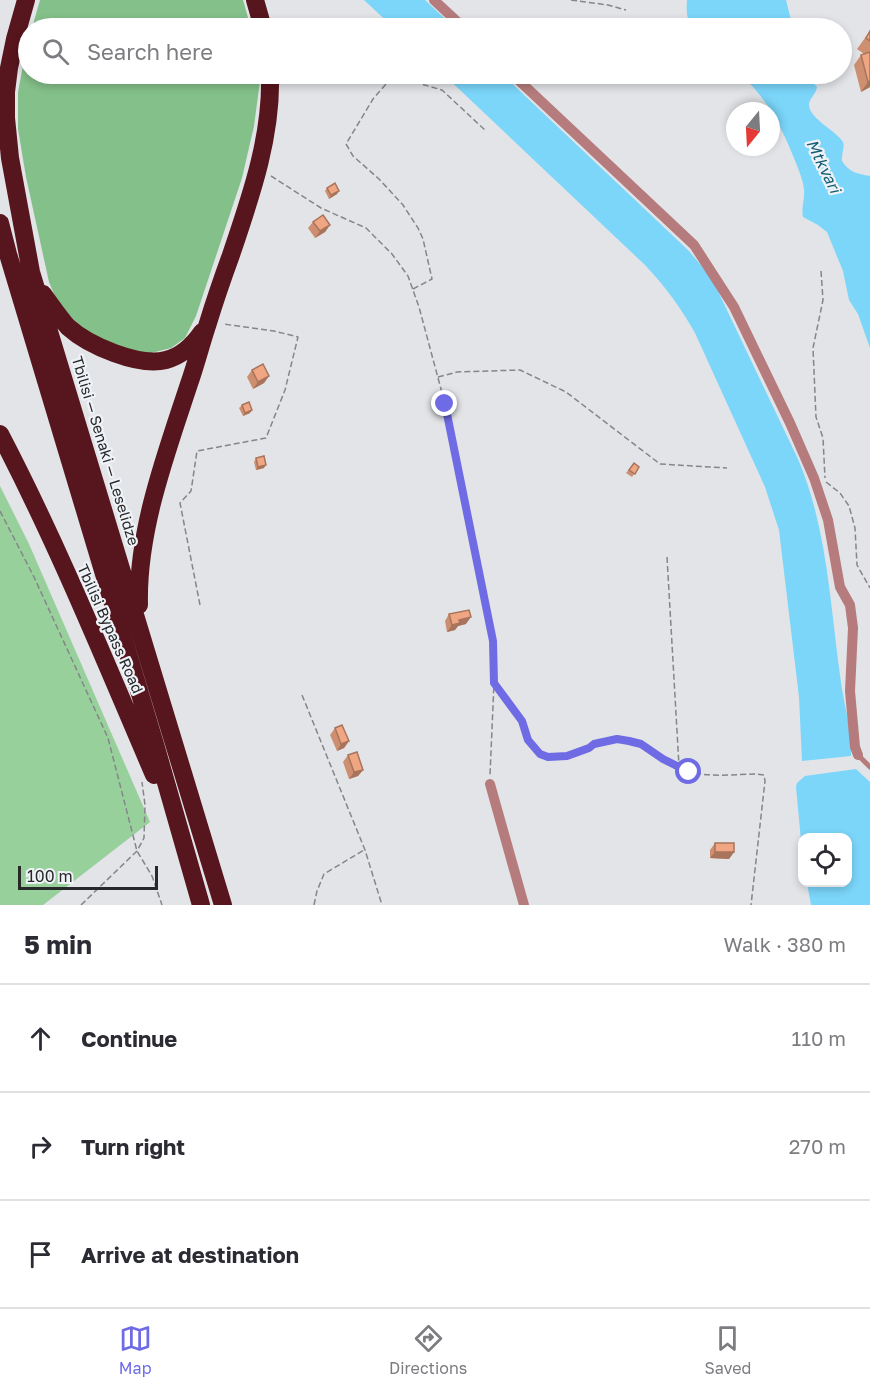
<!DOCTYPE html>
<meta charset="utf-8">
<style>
:root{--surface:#fff;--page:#f7f7f7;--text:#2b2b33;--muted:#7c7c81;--line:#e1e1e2;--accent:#6f6be5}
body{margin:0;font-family:"Golos Text",sans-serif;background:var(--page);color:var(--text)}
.controls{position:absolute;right:18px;bottom:18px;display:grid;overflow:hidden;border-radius:12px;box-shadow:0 3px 9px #0003}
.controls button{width:54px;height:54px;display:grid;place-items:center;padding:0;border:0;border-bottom:2px solid var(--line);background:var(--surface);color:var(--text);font:30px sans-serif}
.compass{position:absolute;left:726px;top:102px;width:54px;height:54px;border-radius:50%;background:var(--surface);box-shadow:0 3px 9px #0003;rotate:198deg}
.scale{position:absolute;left:18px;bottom:15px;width:140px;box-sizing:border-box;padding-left:6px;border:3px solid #27282a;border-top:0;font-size:16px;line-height:21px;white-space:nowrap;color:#27282a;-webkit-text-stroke:4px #eff2f6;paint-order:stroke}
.stop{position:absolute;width:18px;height:18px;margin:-14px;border:4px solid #6f6be5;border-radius:50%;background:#fff}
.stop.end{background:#6f6be5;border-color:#fff;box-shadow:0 2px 6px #0008}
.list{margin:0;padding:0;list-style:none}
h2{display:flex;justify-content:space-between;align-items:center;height:78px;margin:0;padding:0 24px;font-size:26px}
h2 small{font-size:20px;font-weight:400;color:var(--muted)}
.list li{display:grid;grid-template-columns:39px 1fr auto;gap:18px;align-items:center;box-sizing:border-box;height:108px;padding:0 24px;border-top:2px solid var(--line)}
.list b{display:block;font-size:22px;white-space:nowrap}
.list em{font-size:20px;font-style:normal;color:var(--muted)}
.icon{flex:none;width:33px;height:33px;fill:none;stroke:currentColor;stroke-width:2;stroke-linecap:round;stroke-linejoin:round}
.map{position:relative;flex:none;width:870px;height:905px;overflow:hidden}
.search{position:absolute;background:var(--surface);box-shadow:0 3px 9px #0003;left:18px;right:18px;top:18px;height:66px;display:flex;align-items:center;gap:15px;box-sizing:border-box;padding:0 21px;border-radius:33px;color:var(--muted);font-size:22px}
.sheet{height:402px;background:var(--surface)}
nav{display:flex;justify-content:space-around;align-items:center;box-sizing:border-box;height:84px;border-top:2px solid var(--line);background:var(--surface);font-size:16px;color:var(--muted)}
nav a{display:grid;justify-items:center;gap:3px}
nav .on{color:var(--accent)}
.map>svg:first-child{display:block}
.green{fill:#98d09c}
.forest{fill:#84c089}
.water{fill:#7bd6fa}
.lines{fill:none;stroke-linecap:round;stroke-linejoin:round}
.path{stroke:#858689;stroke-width:1.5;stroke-dasharray:6 3;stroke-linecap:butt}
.lane{stroke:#b67c7d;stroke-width:5}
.street{stroke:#b67c7d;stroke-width:10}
.highway{stroke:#57151d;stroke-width:18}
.wall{fill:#ce8f70}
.shaded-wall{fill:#a8745b}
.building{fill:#f0a682;stroke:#a8745b;stroke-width:1.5}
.route{stroke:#6f6be5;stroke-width:8}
.labels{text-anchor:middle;stroke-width:4.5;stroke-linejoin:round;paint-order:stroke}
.street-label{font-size:15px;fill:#27282a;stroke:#eff2f6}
.water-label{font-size:16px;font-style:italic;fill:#145e76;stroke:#eff2f6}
</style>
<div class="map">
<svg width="870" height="905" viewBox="0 0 870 905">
<rect width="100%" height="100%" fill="#e2e4e8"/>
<path class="green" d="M0 486 29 544 150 822 43 905H0Z"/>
<path class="forest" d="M40 0H243L251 28H32Z
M28 39V74H259L260 81 254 126 242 178 196 316 185 338 171 348 151 353 128 351 86 334 57 301 49 282 26 177 18 129V92Z"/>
<path class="water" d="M364 0H425L455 28H394Z
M687 0H786L793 28H692C687 20 686 10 687 0Z
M443 74H502L689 251 704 269 716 287 798 459C827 527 830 603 840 675 843 702 852 728 851 756L802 761 799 697 779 530 765 487 695 333C681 308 665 286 645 265Z
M739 74H805L817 87C816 94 810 98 809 104 808 118 838 132 843 142 845 148 841 155 842 161 849 172 857 174 870 176V348L858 314 849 300 843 271 827 232 818 225 803 217C801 207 805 199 804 189 803 180 799 171 796 163 783 130 767 96 739 74Z
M856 769 870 782V905H811L807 883 848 882V838H802V851L796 787 797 783 805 776Z"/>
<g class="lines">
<path class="path" d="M571 0 608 5 626 10
M271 176 321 208 366 228 392 254 408 276 419 307 445 404 493 641 494 683 490 775
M821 271 823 300 813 348 816 417 823 438 825 478
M413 289 432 279 423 239 418 228 403 205 379 179 353 156 346 144 373 99 387 83 394 80 404 79 442 90 486 131
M438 377 457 372 520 370 566 392 660 464 727 468
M826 482 840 493 849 506 855 528 857 565 870 588
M0 511 34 577 108 738 137 851 152 876 162 905
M667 557 679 766
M200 605 180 503 191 491 197 451 266 438 285 390 298 337 274 331 223 324
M494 683C503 695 513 707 521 720 528 732 529 748 542 755 559 763 580 749 595 744 601 741 611 740 617 739 644 738 664 763 688 771 708 778 737 774 757 774L764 775 765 781 751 905
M302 695 365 850 382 905
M81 905 137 851 144 838 145 805 142 782
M314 905 317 891 324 874 364 850"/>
<path class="lane" d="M858 755 870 767"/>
<path class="street" d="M434 0 464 28
M512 74 694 245 734 307 790 423 814 478 828 520 840 587 850 605 853 628 850 691 855 747 858 755
M490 784 524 905"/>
<path class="highway" d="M26 0 15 39 9 68 6 92V118L10 158 31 272 223 905
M255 0 263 28
M0 223 8 254 155 744 201 905
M43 294C51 305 59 317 68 327 89 346 139 367 166 360 182 356 193 345 202 332
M0 434C58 545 105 661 154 775
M139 605C137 531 166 454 189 384 196 364 201 344 208 323 215 300 223 277 231 255 251 196 272 136 270 74"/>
</g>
<path class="wall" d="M870 31V87L861 92 854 65 861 55 864 54 857 49Z
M327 188 337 194 329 199 325 191Z
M313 222 330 225 325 232 315 238 308 228Z
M252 370 269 376 264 383 253 389 247 377Z
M242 405 250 413 243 416 239 408Z
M256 458 264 468 256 470 254 462Z
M634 463 639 467 632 477 626 473Z
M449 614 466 624 458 626 455 630 447 632 445 621Z
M335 728 349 741 344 748 337 751 330 735Z
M348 755 363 770 358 776 349 779 343 762Z
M715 843 734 852 729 859 710 858V850Z"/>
<path class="shaded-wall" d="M870 81V87L861 92 868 82Z
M339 191 337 194 329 199 331 195Z
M330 225 325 232 315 238 320 231Z
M269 376 264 383 253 389 258 382Z
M252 410 250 413 243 416 245 413Z
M266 465 264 468 256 470 258 467Z
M471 617 466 624 458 626 455 630 447 632 452 625 459 620Z
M349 741 344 748 337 751 341 744Z
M363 770 358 776 349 779 354 772Z
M715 852H734L729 859 710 858Z"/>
<path class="building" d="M870 31V41L866 38Z
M870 52V81L868 82 861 55Z
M335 183 339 191 331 195 327 188Z
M323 215 330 225 320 231 313 222Z
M263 364 269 376 258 382 252 370Z
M249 402 252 410 245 413 242 405Z
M264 456 266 465 258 467 256 458Z
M634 463 639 467 635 474 629 470Z
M469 610 471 617 459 620 460 623 452 625 449 614Z
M342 725 349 741 341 744 335 728Z
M357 752 363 770 354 772 348 755Z
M715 843H734V852H715Z"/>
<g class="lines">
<path class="route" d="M445 404 493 641 494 683 522 721 528 740 540 754 548 757 567 756 589 748 594 744 617 739 629 741 641 744 663 759 689 772"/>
</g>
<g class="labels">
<g class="street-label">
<text transform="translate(105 451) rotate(73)" y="5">Tbilisi — Senaki — Leselidze</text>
<text transform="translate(110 629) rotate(66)" y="5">Tbilisi Bypass Road</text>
</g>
<g class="water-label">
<text transform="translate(824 166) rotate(64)" y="6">Mtkvari</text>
</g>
</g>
</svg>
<div class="controls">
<button><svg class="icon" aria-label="locate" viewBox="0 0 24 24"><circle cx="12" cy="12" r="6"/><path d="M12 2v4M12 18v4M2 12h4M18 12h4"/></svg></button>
</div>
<svg class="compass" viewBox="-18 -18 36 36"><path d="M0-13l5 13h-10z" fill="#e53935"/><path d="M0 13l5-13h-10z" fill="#7c7c81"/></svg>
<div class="scale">100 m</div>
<div class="stop" style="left:689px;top:772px"></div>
<div class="stop end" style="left:445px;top:404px"></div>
<div class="search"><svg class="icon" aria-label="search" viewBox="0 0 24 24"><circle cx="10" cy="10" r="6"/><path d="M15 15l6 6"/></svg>Search here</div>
</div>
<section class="sheet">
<h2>5 min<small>Walk · 380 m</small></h2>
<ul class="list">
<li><svg class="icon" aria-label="ahead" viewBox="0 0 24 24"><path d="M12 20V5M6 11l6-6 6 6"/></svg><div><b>Continue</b></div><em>110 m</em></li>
<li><svg class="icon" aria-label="right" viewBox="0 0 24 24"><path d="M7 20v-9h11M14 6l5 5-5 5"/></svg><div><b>Turn right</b></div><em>270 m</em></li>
<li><svg class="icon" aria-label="arrive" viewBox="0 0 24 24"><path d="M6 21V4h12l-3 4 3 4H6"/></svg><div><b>Arrive at destination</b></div></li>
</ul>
</section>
<nav>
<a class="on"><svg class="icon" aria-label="map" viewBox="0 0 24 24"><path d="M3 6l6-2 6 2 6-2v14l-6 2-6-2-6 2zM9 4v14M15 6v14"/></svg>Map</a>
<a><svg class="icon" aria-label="directions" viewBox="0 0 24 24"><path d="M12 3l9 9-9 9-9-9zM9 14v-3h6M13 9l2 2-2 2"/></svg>Directions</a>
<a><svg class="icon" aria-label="saved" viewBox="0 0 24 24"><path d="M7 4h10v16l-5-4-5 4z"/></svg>Saved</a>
</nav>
